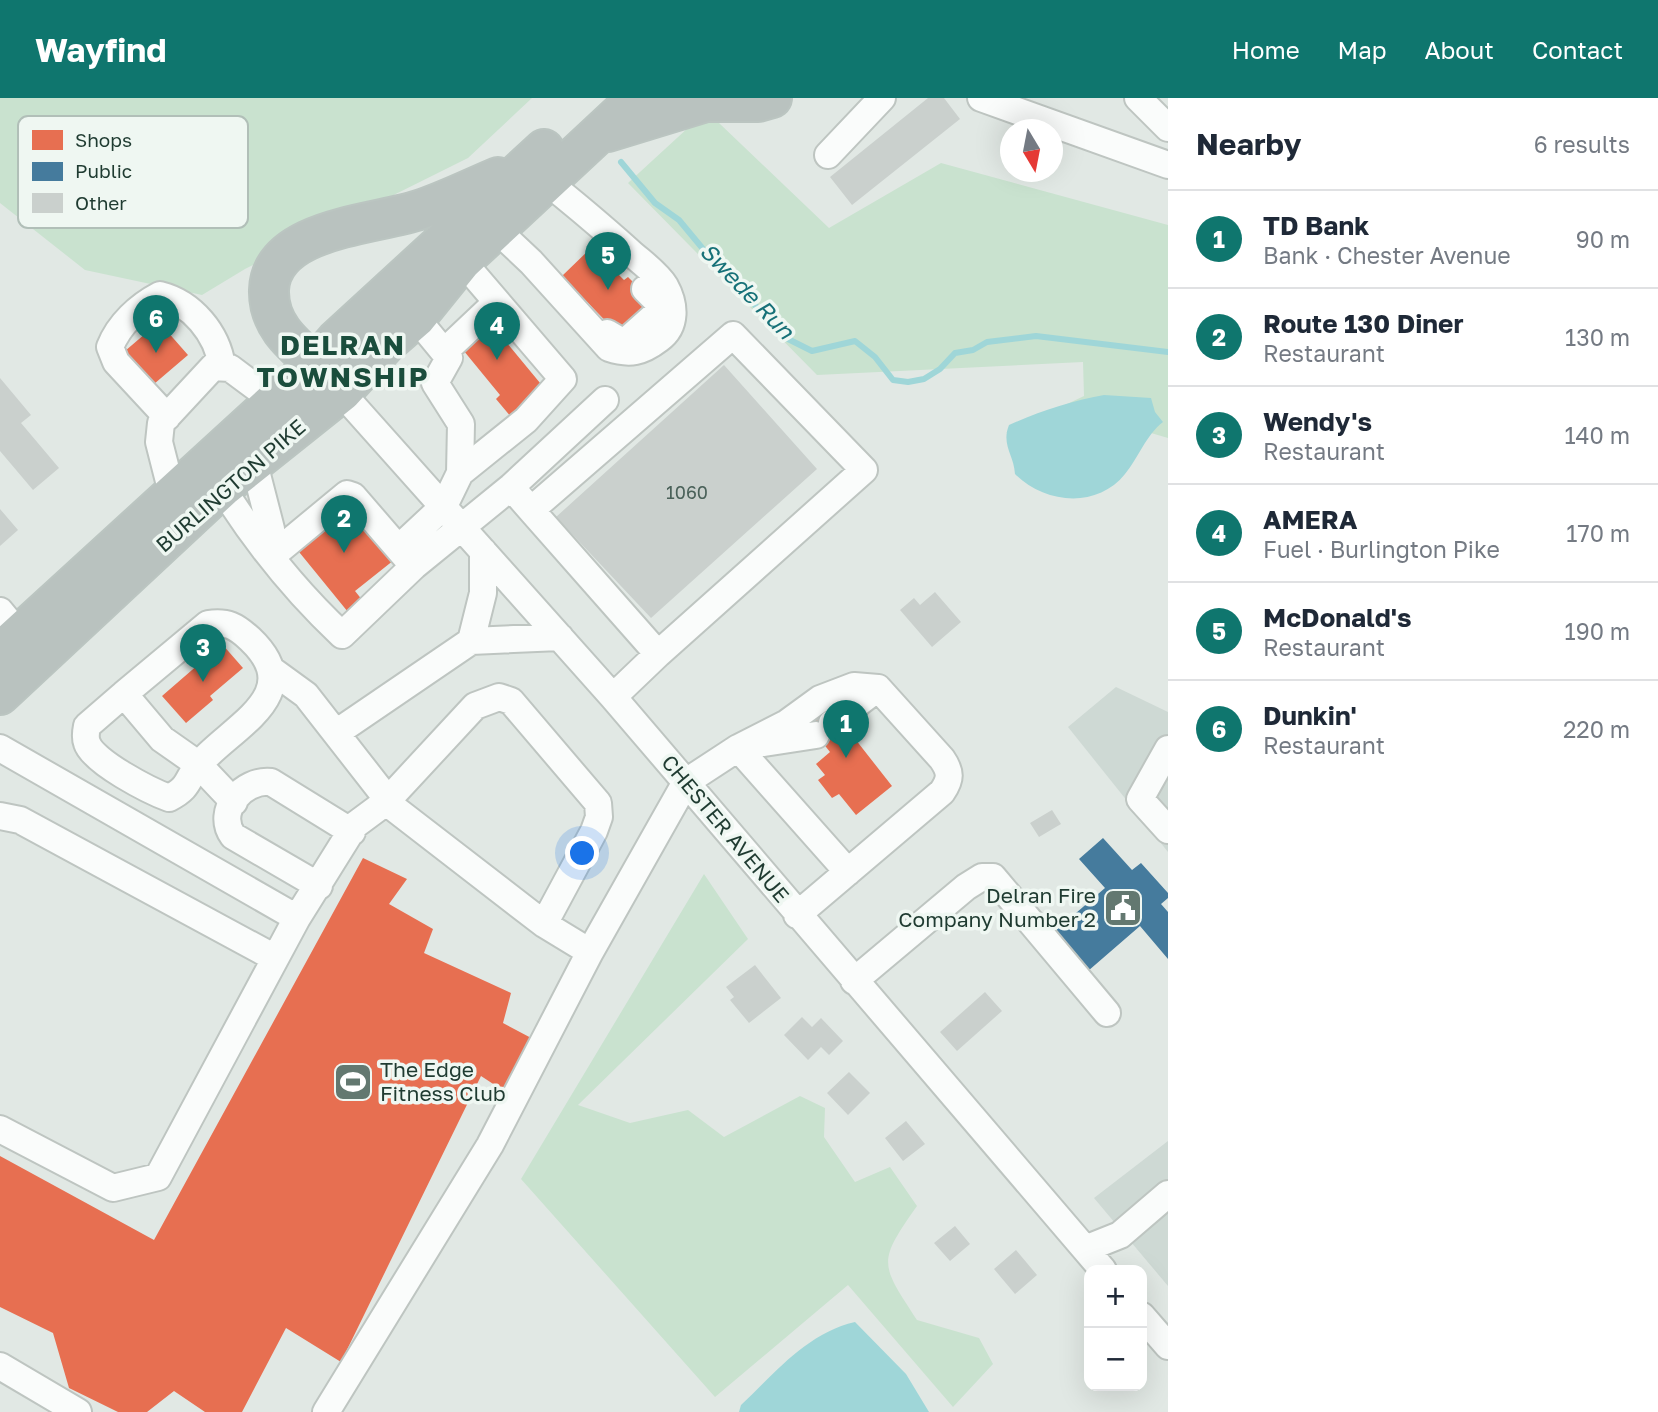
<!DOCTYPE html>
<meta charset="utf-8">
<style>
:root{--surface:#fff;--page:#f2f2f3;--text:#1f2937;--muted:#747a83;--line:#e0e1e3;--accent:#0f766e}
body{margin:0;font-family:"Golos Text",sans-serif;background:var(--page);color:var(--text)}
.controls{position:absolute;right:21px;bottom:21px;display:grid;overflow:hidden;border-radius:14px;box-shadow:0 7px 28px #0002}
.controls button{width:63px;height:63px;display:grid;place-items:center;padding:0;border:0;border-bottom:2px solid var(--line);background:var(--surface);color:var(--text);font:35px sans-serif}
.compass{position:absolute;left:1000px;top:21px;width:63px;height:63px;border-radius:50%;background:var(--surface);box-shadow:0 7px 28px #0002;rotate:170deg}
.you{position:absolute;left:583px;top:756px;width:24px;height:24px;margin:-18px;border:5px solid #fff;border-radius:50%;background:#1a73e8;box-shadow:0 0 0 10px #1a73e833}
.badge{display:grid;place-items:center;width:46px;height:46px;border-radius:50%;background:var(--accent);color:#fff;font-size:23px;font-weight:700}
.pin{position:absolute;translate:-50% -58px;filter:drop-shadow(0 2px 4px #0008)}
.pin::after{content:'';position:absolute;top:37px;width:24px;height:21px;background:inherit;clip-path:polygon(0 0,100% 0,50% 100%)}
.list{margin:0;padding:0;list-style:none}
h2{display:flex;justify-content:space-between;align-items:center;height:91px;margin:0;padding:0 28px;font-size:30px}
h2 small{font-size:23px;font-weight:400;color:var(--muted)}
.list li{display:grid;grid-template-columns:46px 1fr auto;gap:21px;align-items:center;box-sizing:border-box;height:98px;padding:0 28px;border-top:2px solid var(--line)}
.list b{display:block;font-size:26px;white-space:nowrap}
.list p{margin:0;font-size:23px;white-space:nowrap;color:var(--muted)}
.list em{font-size:23px;font-style:normal;color:var(--muted)}
.map{position:relative;flex:none;width:1168px;height:1314px;overflow:hidden}
header{display:flex;align-items:center;gap:42px;box-sizing:border-box;height:98px;padding:0 35px;background:var(--accent);color:#fff}
header strong{font-size:33px}
nav{display:flex;gap:38px;margin-inline-start:auto;font-size:24px}
main{display:flex}
aside{flex:1;background:var(--surface)}
.map>svg:first-child{display:block}
.built{fill:#ced9d4}
.green{fill:#c9e2cf}
.water{fill:#9fd6d8}
.shops{fill:#e76f51}
.public{fill:#457b9d}
.lines{fill:none;stroke-linecap:round;stroke-linejoin:round}
.stream{stroke:#9fd6d8;stroke-width:6}
.building{fill:#cad0cd}
.minor-casing{stroke:#bec5c1;stroke-width:30}
.highway-casing{stroke:#bbc5c1;stroke-width:42}
.minor{stroke:#fafcfb;stroke-width:26}
.highway{stroke:#b9c2bf;stroke-width:38}
.labels{text-anchor:middle;stroke-width:7;stroke-linejoin:round;paint-order:stroke}
.number-label{font-size:18px;fill:#4a6159}
.street-label{font-size:21px;fill:#1f3b31;stroke:#eff7f2}
.poi-label{font-size:21px;fill:#1f3b31;stroke:#eff7f2;text-anchor:end}
.water-label{font-size:23px;font-style:italic;fill:#177178;stroke:#eff7f2}
.district-label{font-size:28px;font-weight:bold;letter-spacing:2px;fill:#1a4d3c;stroke:#eff7f2}
.key{fill:#eff7f2;stroke:#b1bfb8;stroke-width:2}
.key-label{font-size:19px;fill:#1f3b31}
</style>
<header>
<strong>Wayfind</strong>
<nav><a>Home</a><a>Map</a><a>About</a><a>Contact</a></nav>
</header>
<main>
<div class="map">
<svg width="1168" height="1314" viewBox="0 0 1168 1314">
<rect width="100%" height="100%" fill="#e1e8e4"/>
<path class="built" d="M1116 589 1168 614V754L1068 629Z
M1168 1043V1188L1094 1100Z"/>
<path class="green" d="M0 0H532L468 60 245 171 202 197 85 172 0 105Z
M702 17 719 25 829 130 941 65 1168 127V340L1151 335H1006L1084 298 1083 264 817 277 628 85Z
M704 776 748 841 578 1007 630 1025 688 1012 724 1039 800 998 825 1010 824 1039 855 1084 890 1069 917 1108C877 1165 880 1165 917 1222L979 1240 993 1266 953 1309 848 1187 715 1299 521 1081Z"/>
<path class="water" d="M1104 297 1151 300 1155 314 1163 324C1146 337 1139 359 1125 376 1097 411 1045 406 1015 376 1014 357 1001 347 1009 327 1040 313 1071 303 1104 297Z
M855 1224 906 1276 929 1314H739L741 1307C775 1275 807 1235 855 1224Z"/>
<path class="shops" d="M592 149 611 170 615 166 622 173 619 177 624 182 628 179 650 201 652 212 622 240 562 178Z
M488 222 545 291 511 319 496 301 500 297 459 247Z
M159 224 188 257 154 286 125 253Z
M348 406 394 462 355 493 363 503 348 514 295 449Z
M222 546 243 570 210 598 213 602 186 625 162 598Z
M822 613 845 642 852 637 892 688 856 717 839 696 832 700 818 682 825 677 816 666 830 654 807 625Z
M363 760 407 781 389 806 433 831 424 855 511 895 503 925 535 942 507 995 481 978 341 1264 286 1230 242 1314H205L174 1293 147 1314H118L69 1290 53 1235 0 1209V1058L154 1142Z"/>
<path class="public" d="M1103 740 1132 772 1141 765 1168 795V800L1161 806 1168 814V861L1140 828 1088 873 1054 834 1105 790 1079 761Z"/>
<g class="lines">
<path class="stream" d="M621 64 655 105 679 122 708 157 739 185 763 218 784 239 812 253 855 243 875 259 893 282 908 284 924 281 940 271 955 255 973 252 987 244 1036 238 1168 254"/>
</g>
<path class="building" d="M928 0H944L960 21 852 107 830 79Z
M724 267 817 371 651 520 556 419Z
M0 280 31 317 21 325 59 370 33 392 0 353Z
M0 411 18 432 0 448Z
M935 494 961 524 932 549 900 512 914 500 920 507Z
M1052 712 1061 726 1039 739 1030 725Z
M755 867 781 900 749 925 730 902 734 899 726 889Z
M985 894 1002 913 957 953 940 934Z
M802 919 812 929 821 920 843 943 829 957 821 949 808 962 784 937Z
M849 974 870 995 848 1017 827 995Z
M906 1023 925 1046 903 1063 885 1040Z
M955 1128 970 1146 950 1163 934 1145Z
M1016 1152 1037 1177 1015 1196 994 1171Z"/>
<g class="lines">
<defs>
<path id="minor" d="M981 0 1168 67
M1138 0 1168 30
M828 57 882 0
M496 131 531 164 609 250C630 257 642 254 659 241 677 228 675 206 665 188 657 175 641 164 630 154 603 130 575 106 547 84
M607 235 624 245 661 212 658 204 645 191
M444 254 497 204
M331 283 613 599 1103 1172
M167 319 116 264 110 249C119 226 139 208 160 197 192 205 217 235 222 268
M254 365 271 431 272 458
M460 375 526 322 563 281 462 163
M511 389 531 412 658 556 864 372 733 237 531 412
M222 390C256 444 295 493 342 537L414 468 511 389 605 302
M172 395 159 344 161 325 213 269 230 270 273 302
M399 450 444 408 460 375 461 326 435 285 449 260 416 220
M483 453V495L471 543 560 539
M272 458 347 396 353 398 410 464
M0 513 19 536
M273 573 306 597 388 702
M124 596 87 628C86 633 85 640 87 645 93 664 150 693 169 700 191 689 186 681 200 665 234 627 308 596 250 541 236 528 227 523 208 526L124 596 162 641 199 667 234 704
M613 599 658 556
M832 625 878 590
M336 635 471 543
M764 645 816 637
M0 650 297 820 158 1079 113 1090 0 1031
M738 650 848 774
M1168 651 1140 701 1168 732
M386 704 475 608 499 599 511 603 598 705 599 719 594 733 544 826
M0 718 20 722 275 860
M319 788 233 738C215 713 243 681 271 684L352 734
M297 820 355 727 386 704 544 826 590 854 686 684 738 650 787 625 820 601 854 588 878 590 942 661C951 674 951 681 942 694L797 817
M854 883 966 789 982 779H993L1107 915
M1085 1151 1120 1137 1168 1096
M1142 1218 1168 1248
M0 1268 78 1314
M326 1314 490 1047 590 854"/>
<path id="highway" d="M608 34 706 4H758L772 0
M315 266C291 245 268 226 269 192 271 130 374 127 419 112 446 103 472 90 498 79
M0 554 315 266 336 242 544 51
M0 597 222 390 342 294 385 247 416 220 462 163 637 0"/>
</defs>
<use href="#minor" class="minor-casing"/>
<use href="#highway" class="highway-casing"/>
<use href="#minor" class="minor"/>
<use href="#highway" class="highway"/>
</g>
<defs>
<symbol id="civic-square" viewBox="-11 -11 22 22"><rect x="-9" y="-9" width="18" height="18" rx="4" fill="#637870" stroke="#eff7f2"/><path d="M-.6-6.5H3V-4.5H.6V-3L4-1V1h2V6H-6V1h2V-1L-.6-3ZM-1.2 2.5V6h2.4V2.5Z" fill="#fff"/></symbol>
<symbol id="stadium-square" viewBox="-11 -11 22 22"><rect x="-9" y="-9" width="18" height="18" rx="4" fill="#637870" stroke="#eff7f2"/><path d="M0-5a6.5 5 0 1 0 0 10a6.5 5 0 1 0 0-10ZM-3.5-1.8h7v3.6h-7Z" fill="#fff"/></symbol>
</defs>
<g fill-rule="evenodd">
<use href="#civic-square" x="1101" y="788" width="44" height="44"/>
<use href="#stadium-square" x="331" y="962" width="44" height="44"/>
</g>
<g class="labels">
<g class="number-label">
<text x="687" y="401">1060</text>
</g>
<g class="street-label">
<text transform="translate(231 388) rotate(-41)" y="7">BURLINGTON PIKE</text>
<text transform="translate(725 731) rotate(50)" y="7">CHESTER AVENUE</text>
</g>
<g class="poi-label">
<text x="1096" y="805">Delran Fire<tspan x="1096" dy="24">Company Number 2</tspan></text>
<text x="380" y="979" text-anchor="start">The Edge<tspan x="380" dy="24">Fitness Club</tspan></text>
</g>
<g class="water-label">
<text transform="translate(747 193) rotate(46)" y="8">Swede Run</text>
</g>
<g class="district-label">
<text x="343" y="257">DELRAN<tspan x="343" dy="32">TOWNSHIP</tspan></text>
</g>
</g>
<rect x="18" y="18" width="230" height="112" rx="10" class="key"/>
<rect x="32" y="32" width="31" height="20" fill="#e76f51"/>
<rect x="32" y="64" width="31" height="19" fill="#457b9d"/>
<rect x="32" y="95" width="31" height="20" fill="#cad0cd"/>
<g class="key-label">
<text x="75" y="49">Shops</text>
<text x="75" y="80">Public</text>
<text x="75" y="112">Other</text>
</g>
</svg>
<div class="controls">
<button>+</button>
<button>−</button>
</div>
<svg class="compass" viewBox="-18 -18 36 36"><path d="M0-13l5 13h-10z" fill="#e53935"/><path d="M0 13l5-13h-10z" fill="#747a83"/></svg>
<div class="you"></div>
<div class="pin badge" style="left:846px;top:660px">1</div>
<div class="pin badge" style="left:344px;top:455px">2</div>
<div class="pin badge" style="left:203px;top:584px">3</div>
<div class="pin badge" style="left:497px;top:262px">4</div>
<div class="pin badge" style="left:608px;top:192px">5</div>
<div class="pin badge" style="left:156px;top:255px">6</div>
</div>
<aside>
<h2>Nearby<small>6 results</small></h2>
<ul class="list">
<li><span class="badge">1</span><div><b>TD Bank</b><p>Bank · Chester Avenue</p></div><em>90 m</em></li>
<li><span class="badge">2</span><div><b>Route 130 Diner</b><p>Restaurant</p></div><em>130 m</em></li>
<li><span class="badge">3</span><div><b>Wendy's</b><p>Restaurant</p></div><em>140 m</em></li>
<li><span class="badge">4</span><div><b>AMERA</b><p>Fuel · Burlington Pike</p></div><em>170 m</em></li>
<li><span class="badge">5</span><div><b>McDonald's</b><p>Restaurant</p></div><em>190 m</em></li>
<li><span class="badge">6</span><div><b>Dunkin'</b><p>Restaurant</p></div><em>220 m</em></li>
</ul>
</aside>
</main>
